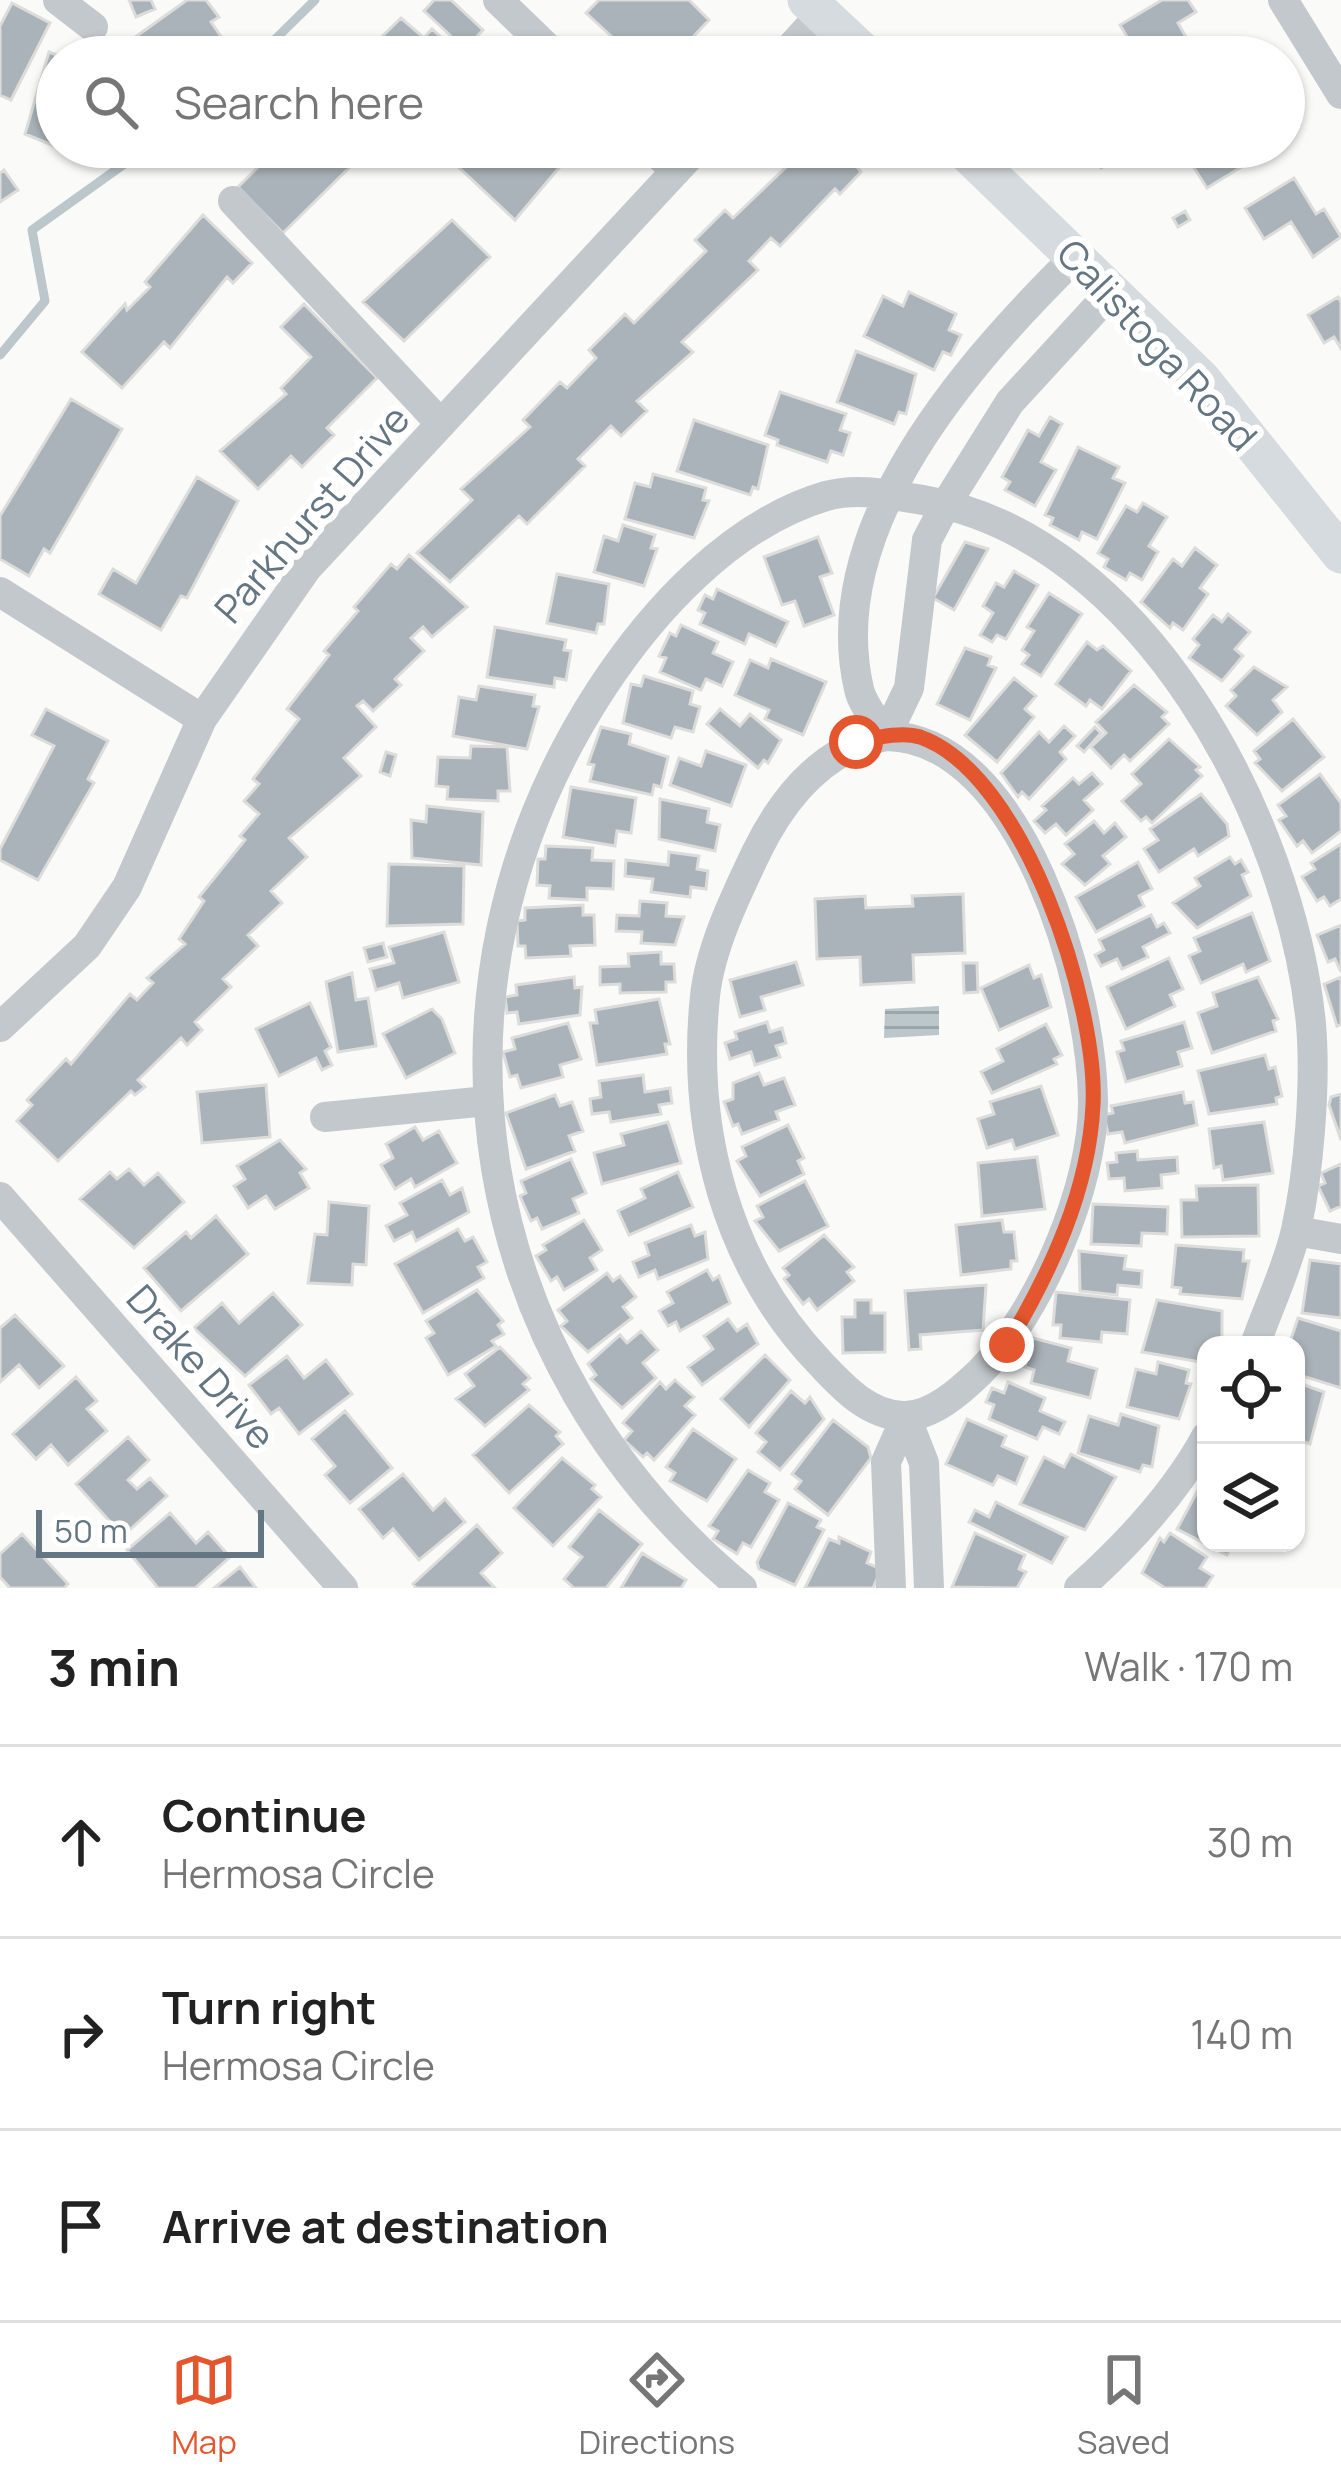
<!DOCTYPE html>
<meta charset="utf-8">
<style>
:root{--surface:#fff;--page:#f6f6f6;--text:#222;--muted:#767676;--line:#e0e0e0;--accent:#e4572e}
body{margin:0;font-family:Manrope,sans-serif;background:var(--page);color:var(--text)}
.controls{position:absolute;right:36px;bottom:36px;display:grid;overflow:hidden;border-radius:24px;box-shadow:0 3px 9px #0004}
.controls button{width:108px;height:108px;display:grid;place-items:center;padding:0;border:0;border-bottom:3px solid var(--line);background:var(--surface);color:var(--text);font:60px sans-serif}
.scale{position:absolute;left:36px;bottom:30px;width:228px;box-sizing:border-box;padding-left:12px;border:6px solid #657683;border-top:0;font-size:33px;line-height:42px;white-space:nowrap;color:#657683;-webkit-text-stroke:9px #fff;paint-order:stroke}
.stop{position:absolute;width:36px;height:36px;margin:-27px;border:9px solid #e4572e;border-radius:50%;background:#fff}
.stop.end{background:#e4572e;border-color:#fff;box-shadow:0 3px 12px #0008}
.list{margin:0;padding:0;list-style:none}
h2{display:flex;justify-content:space-between;align-items:center;height:156px;margin:0;padding:0 48px;font-size:51px}
h2 small{font-size:39px;font-weight:400;color:var(--muted)}
.list li{display:grid;grid-template-columns:78px 1fr auto;gap:36px;align-items:center;box-sizing:border-box;height:192px;padding:0 48px;border-top:3px solid var(--line)}
.list b{display:block;font-size:45px;white-space:nowrap}
.list p{margin:0;font-size:39px;white-space:nowrap;color:var(--muted)}
.list em{font-size:39px;font-style:normal;color:var(--muted)}
.icon{flex:none;width:66px;height:66px;fill:none;stroke:currentColor;stroke-width:2;stroke-linecap:round;stroke-linejoin:round}
.map{position:relative;flex:none;width:1341px;height:1588px;overflow:hidden}
.search{position:absolute;background:var(--surface);box-shadow:0 3px 9px #0004;left:36px;right:36px;top:36px;height:132px;display:flex;align-items:center;gap:30px;box-sizing:border-box;padding:0 42px;border-radius:66px;color:var(--muted);font-size:45px}
.sheet{height:732px;background:var(--surface)}
nav{display:flex;justify-content:space-around;align-items:center;box-sizing:border-box;height:168px;border-top:3px solid var(--line);background:var(--surface);font-size:33px;color:var(--muted)}
nav a{display:grid;justify-items:center;gap:6px}
nav .on{color:var(--accent)}
.map>svg:first-child{display:block}
.water{fill:url(#water-rules)}
.lines{fill:none;stroke-linecap:round;stroke-linejoin:round}
.stream{stroke:#bbc7cb;stroke-width:9}
.building{fill:#aab3b9;stroke:#dcdcda;stroke-width:3}
.minor{stroke:#c3c8cc;stroke-width:30}
.major{stroke:#d6dbdf;stroke-width:39}
.route{stroke:#e4572e;stroke-width:15}
.labels{text-anchor:middle;stroke-width:12;stroke-linejoin:round;paint-order:stroke}
.street-label{font-size:39px;fill:#657683;stroke:#fff}
</style>
<div class="map">
<svg width="1341" height="1588" viewBox="0 0 1341 1588">
<defs>
<pattern id="water-rules" width="6" height="5" patternUnits="userSpaceOnUse" patternTransform="scale(3)"><rect width="6" height="5" fill="#bbc7cb"/><path d="M0 2.5h6" fill="none" stroke="#9ca6aa"/></pattern>
</defs>
<rect width="100%" height="100%" fill="#fafaf8"/>
<path class="water" d="M939 1006V1035L884 1038 885 1009Z"/>
<g class="lines">
<path class="stream" d="M257 57 315 0
M0 355 45 301 32 230 148 147"/>
</g>
<path class="building" d="M129 0H151L155 9 136 17Z
M187 0H206L219 17 211 22 222 38 193 57 190 51 182 57H117L113 53Z
M434 0H451L483 30 465 49 424 11Z
M599 0H689L709 20 674 57H634L586 13Z
M1162 0H1188L1196 12 1178 23 1194 51 1216 38 1227 57H1139L1120 25Z
M12 3 50 23 11 100 0 95V26Z
M401 18 424 38 432 29 446 42 441 48 451 57H361Z
M588 39 609 57H572Z
M49 52 62 57H57V147L25 134Z
M278 147H354L341 160 349 168 283 233 238 187Z
M466 147H546L563 163 515 220 453 162Z
M807 147H842L861 172 840 194 835 189 780 246 771 238 749 261 758 270 682 342 693 352 637 401 647 411 621 436 611 426 578 459 585 466 527 524 519 516 450 582 417 553 472 500 461 489 530 427 523 420 560 382 567 388 596 358 589 350 625 314 634 323 706 251 695 240 725 210 733 218Z
M1110 147 1121 156 1101 168 1094 157Z
M1274 147 1207 188 1187 157 1201 147Z
M4 170 18 190 0 202V173Z
M1294 178 1316 214 1324 209 1341 237 1313 257 1291 222 1264 239 1245 208Z
M1185 211 1190 220 1178 227 1173 218Z
M203 215 252 263 233 283 227 277 170 348 164 342 122 388 82 352 125 304 127 310 150 287 145 282Z
M452 220 490 257 404 341 363 302Z
M909 292 956 314 949 330 961 335 951 355 943 352 934 370 864 336 883 296 903 306Z
M1338 297 1341 302V349L1334 337 1324 343 1308 315Z
M304 304 377 378 327 428 334 435 302 467 291 456 258 489 220 451 286 394 281 388 311 357 281 327Z
M856 351 916 374 906 414 899 412 894 424 837 402Z
M780 392 846 414 840 430 850 433 843 455 831 451 827 462 777 445 778 440 765 435Z
M71 399 122 429 50 553 44 549 29 576 0 559V516Z
M1050 417 1062 424 1041 462 1056 470 1035 506 1005 490 1010 482 1002 477 1028 430 1039 436Z
M694 420 768 445 758 489 753 487 750 495 677 471Z
M1078 447 1119 467 1113 478 1125 483 1097 539 1082 532 1079 540 1050 525 1053 518 1045 515Z
M653 474 706 488 703 500 709 501 694 538 625 519 635 483 650 487Z
M197 477 238 501 187 598 181 596 161 630 99 594 113 569 136 583Z
M1143 503 1167 517 1149 546 1158 552 1142 580 1130 573 1126 580 1104 567 1108 559 1098 553 1126 506 1137 512Z
M623 525 655 535 651 548 657 549 644 586 594 572 604 536 618 541Z
M818 537 832 573 820 577 834 615 804 626 795 601 782 605 764 557Z
M965 542 988 549 954 610 933 598Z
M1195 548 1217 565 1200 588 1208 594 1183 630 1173 623 1170 628 1141 602 1173 559 1182 566Z
M409 555 467 607 432 637 423 627 411 638 424 651 395 679 401 685 373 711 363 701 357 706 376 727 344 758 361 776 289 838 307 857 271 891 282 903 248 935 258 946 223 979 231 987 195 1022 202 1030 187 1045 181 1038 138 1080 145 1087 135 1095 131 1091 58 1161 17 1121 32 1105 27 1100 66 1059 71 1064 130 994 137 1000 153 983 147 978 185 944 179 939 204 901 199 897 245 840 240 836 259 814 244 801 259 784 253 779 299 719 287 709 329 655 324 651 358 611 354 607 391 564 397 569Z
M1014 571 1038 585 1006 639 997 635 992 642 980 635 993 613 983 606 996 583 1004 587Z
M557 574 609 584 604 624H598L596 633 547 623Z
M717 589 788 622 776 646 749 634 745 644 700 624 705 613 698 610 705 595 713 599Z
M1049 593 1082 614 1041 676 1022 664 1029 655 1022 650 1034 631 1027 627Z
M1228 614 1250 632 1235 649 1243 656 1222 681 1189 658 1199 645 1193 639 1213 615 1222 622Z
M681 625 718 642 713 653 733 662 722 686 706 679 701 690 660 672 666 658 659 656 670 633 676 636Z
M495 627 566 640 564 650 571 651 566 680 555 678 554 687 487 677Z
M1087 642 1097 650 1103 646 1131 671 1102 709 1090 700 1086 706 1056 684Z
M965 648 991 657 988 665 996 668 970 720 937 704Z
M771 659 826 682 803 735 765 719 769 710 735 695 750 660 768 668Z
M1254 667 1287 687 1273 700 1282 712 1257 735 1226 706 1236 696 1231 690Z
M644 676 693 691 690 704 700 707 693 732 675 727 671 738 623 723 631 684 641 686Z
M1014 678 1036 696 1025 709 1034 717 997 762 965 735Z
M1134 685 1167 712 1162 717 1169 724 1130 761 1124 755 1111 768 1091 747 1106 733 1096 722Z
M479 686 535 695 533 706 539 707 527 749 453 736 459 697 476 700Z
M46 709 108 741 88 779 94 783 38 880 0 860V849L54 746 32 735Z
M720 709 740 726 750 714 781 740 768 763 764 760 758 768 707 724Z
M1293 719 1324 757 1282 791 1255 763 1260 759 1254 751Z
M1064 726 1075 736 1060 752 1066 759 1029 799 1022 792 1018 797 1001 773 1039 732 1049 742Z
M601 727 631 734 629 744 668 757 661 787 654 785 652 795 590 781 594 765 588 764Z
M1095 727 1101 733 1084 752 1077 746Z
M1169 739 1200 767 1196 770 1202 776 1152 823 1146 817 1141 821 1122 801 1141 784 1132 774Z
M471 746 507 747 510 791H498V801L447 799 448 787 436 786 438 757 470 758Z
M706 751 746 765 731 806 670 785 679 758 701 766Z
M386 752 396 755 390 776 380 772Z
M1092 773 1102 784 1084 800 1093 810 1066 835 1056 824 1045 833 1034 821 1046 810 1042 806 1073 778 1079 784Z
M1320 774 1341 803V831L1312 853 1303 841 1297 846 1279 820 1286 816 1278 805Z
M571 787 636 798 631 833 617 831 615 846 563 837Z
M1201 794 1227 824 1229 836 1198 856 1194 849 1159 872 1144 849 1158 840 1150 829Z
M660 799 709 809 707 822 720 825 715 851 659 839Z
M427 806 483 812 481 865 412 858 411 820 426 822Z
M1094 821 1104 833 1115 823 1126 837 1103 856 1110 864 1085 885 1062 864 1074 854 1065 844Z
M1341 844V899L1330 906 1324 897 1317 901 1302 877 1315 869 1311 863Z
M546 846 593 848 592 860 614 861 613 889 587 888V900L549 898 550 886 537 885 538 859H545Z
M669 852 699 856 697 869 708 871 706 889 691 887 690 897 651 892 653 879 625 876 626 860 668 865Z
M1230 857 1235 864 1241 860 1248 872 1242 875 1251 896 1197 928 1173 903 1200 886 1195 878Z
M1138 862 1152 889 1139 896 1144 906 1096 932 1076 897Z
M389 864 464 866 463 924 387 926Z
M963 894 965 953 913 955 914 982 861 985 860 957 817 959 815 899 865 896 866 908 913 906 912 896Z
M640 901 667 903 666 916 684 917 675 945 641 943 642 932 616 931 617 915 639 916Z
M583 905V915H594L595 945 570 946 571 956 526 958 525 946H518L517 921 525 920V908Z
M1252 913 1270 961 1246 972 1243 964 1201 983 1189 956 1200 951 1194 938Z
M1151 915 1157 927 1164 923 1170 933 1143 947 1148 957 1122 969 1117 959 1101 966 1095 955 1104 950 1099 940Z
M1341 925V969L1340 970 1335 959 1328 962 1317 935Z
M444 932 459 982 403 998 399 983 376 990 370 969 394 963 389 947Z
M383 943 387 957 368 962 364 948Z
M661 952V964H674L675 982H666V992L620 993V984L600 985V967L629 966 628 954Z
M1169 958 1183 989 1170 995 1175 1006 1126 1029 1107 987Z
M796 962 803 985 761 997 765 1010 740 1017 730 980Z
M963 963H977L978 992 964 993Z
M1029 965 1034 978 1041 975 1051 1007 999 1030 981 988Z
M352 973 356 1000 368 998 376 1046 338 1052 326 982Z
M574 977 575 988 582 987 580 1015 519 1024 517 1012 507 1013 505 997 517 995 516 985Z
M1258 977 1278 1019 1273 1021 1276 1031 1212 1053 1198 1013 1217 1006 1213 993Z
M1341 977V1024L1337 1026 1324 984Z
M659 999 670 1044H665L667 1054 597 1065 590 1023H597L595 1010Z
M310 1003 331 1047 325 1051 332 1065 322 1070 316 1058 279 1076 256 1029Z
M432 1009 442 1019 455 1053 406 1078 383 1034Z
M767 1022 770 1032 782 1028 786 1043 776 1046 780 1057 755 1065 751 1052 730 1059 725 1043 737 1039 735 1032Z
M1184 1022 1192 1048 1178 1052 1182 1066 1126 1082 1117 1052 1124 1050 1121 1041Z
M568 1023 581 1059 560 1065 563 1077 521 1088 517 1075 510 1077 503 1052 515 1049 512 1038Z
M1046 1024 1062 1055 1054 1059 1057 1064 992 1093 981 1072 1003 1061 997 1049Z
M1265 1055 1269 1069 1275 1067 1282 1096 1276 1098 1277 1104 1209 1114 1198 1071Z
M759 1073 764 1085 784 1078 795 1105 776 1112 779 1120 742 1134 738 1124 733 1126 724 1102 733 1099V1083Z
M643 1075 645 1092 670 1088 672 1103 659 1105 661 1114 611 1122 609 1112 592 1114 590 1099 601 1097 599 1081Z
M266 1085 270 1137 202 1143 197 1092Z
M1041 1086 1058 1135 1015 1149 1012 1140 987 1148 978 1119 994 1114 990 1102Z
M1183 1092 1185 1103 1193 1102 1197 1125 1125 1143 1122 1132 1108 1134 1104 1115 1113 1113 1111 1106Z
M1341 1094V1140L1329 1105 1331 1097Z
M555 1095 560 1106 572 1102 583 1131 569 1136 575 1151 526 1169 506 1113Z
M668 1122 681 1163 602 1184 594 1153 624 1145 621 1134Z
M1264 1122 1273 1173 1223 1180 1221 1166 1214 1168 1209 1129Z
M788 1125 804 1158 798 1161 804 1174 760 1196 737 1161 746 1156 742 1147Z
M415 1127 423 1140 439 1131 457 1163 415 1187 411 1179 395 1189 381 1165 393 1158 386 1144Z
M280 1140 306 1169 300 1173 309 1188 275 1209 266 1196 248 1208 234 1186 245 1179 237 1166Z
M1137 1151 1138 1160 1177 1157 1178 1173 1161 1175 1162 1188 1125 1191 1124 1178 1109 1179 1107 1163 1117 1162 1116 1153Z
M1037 1157 1045 1209 982 1216 978 1163Z
M571 1159 586 1193 573 1199 579 1213 542 1229 537 1218 531 1221 520 1196 526 1193 521 1181Z
M1341 1164V1206L1330 1211 1318 1186 1325 1183 1321 1173Z
M129 1169 144 1185 158 1173 184 1202 134 1248 80 1199 110 1172 117 1179Z
M678 1172 693 1207 629 1235 618 1211 645 1198 641 1189Z
M442 1180 450 1195 462 1188 469 1212 416 1241 412 1232 394 1241 386 1226 407 1215 400 1203Z
M805 1181 828 1226 779 1251 755 1221 763 1217 757 1206Z
M1258 1185 1259 1236 1182 1237 1181 1200H1197L1196 1186Z
M329 1202 369 1206 366 1265 353 1264 352 1285 308 1283 315 1234 327 1235Z
M1093 1204 1168 1207 1167 1234 1142 1233 1141 1246 1091 1244Z
M216 1216 248 1254 181 1311 144 1268 186 1232 191 1238Z
M584 1220 602 1250 590 1258 597 1270 564 1290 557 1277 551 1281 536 1256 546 1250 543 1245Z
M1002 1220 1004 1232H1014L1017 1261H1011V1269L961 1275 956 1225Z
M691 1225 695 1236 705 1232 708 1259 658 1279 655 1270 639 1277 633 1262 649 1255 645 1243Z
M458 1229 465 1241 473 1237 487 1262 478 1267 484 1278 423 1313 395 1264Z
M824 1235 854 1267 847 1272 854 1281 817 1310 809 1299 803 1304 784 1279 789 1275 783 1268Z
M1176 1245 1244 1250 1243 1261H1249L1242 1299 1180 1294 1181 1288 1172 1287Z
M1079 1251 1126 1256 1124 1269 1142 1271 1141 1287 1118 1285 1117 1295 1080 1291Z
M1310 1260 1341 1264V1318L1302 1313Z
M707 1270 713 1280 719 1276 730 1303 680 1331 676 1322 668 1326 659 1311 673 1303 667 1292Z
M607 1273 613 1281 620 1276 636 1297 623 1307 632 1318 588 1352 561 1326 567 1321 558 1310Z
M986 1285 983 1330 920 1335 921 1349 909 1350 905 1291Z
M477 1290 503 1321 498 1325 504 1334 492 1341 496 1346 448 1375 426 1338 434 1333 426 1321Z
M1056 1292 1130 1300 1127 1334 1102 1332 1101 1342 1060 1338 1061 1325H1053Z
M273 1293 302 1325 245 1376 194 1328 222 1303 239 1323Z
M855 1300H871V1313H885V1352L843 1353 842 1317H855Z
M1157 1300 1222 1311V1345H1206V1363L1142 1352Z
M15 1315 64 1366 39 1388 19 1365 0 1382V1328Z
M1298 1318 1341 1331V1388L1296 1374V1345H1289Z
M728 1319 737 1331 747 1324 758 1344 702 1385 688 1367 713 1349 704 1336Z
M641 1331 658 1350 643 1363 656 1378 622 1408 591 1379 596 1375 588 1364 620 1335 627 1343Z
M1033 1338 1071 1348 1068 1361 1097 1369 1090 1398 1031 1383 1034 1370 1025 1367Z
M500 1347 530 1378 523 1384 529 1390 485 1426 456 1399 474 1386 465 1374Z
M765 1355 790 1380 749 1427 721 1399Z
M287 1356 304 1378 326 1360 352 1394 299 1434 279 1408 271 1414 249 1385Z
M1158 1362 1189 1370 1186 1383 1191 1384 1179 1419 1127 1407 1136 1369 1156 1374Z
M76 1377 97 1401 87 1409 107 1431 68 1465 51 1445 36 1459 13 1434Z
M675 1380 694 1397 685 1406 695 1415 654 1460 647 1453 643 1457 624 1440 632 1431 623 1423 660 1382 666 1389Z
M1008 1382 1045 1398 1040 1411 1065 1422 1059 1434 1043 1427 1037 1439 989 1419 994 1405 986 1402 992 1388 1004 1393Z
M1296 1382 1324 1392 1310 1444 1296 1439Z
M791 1391 805 1403 810 1397 824 1419 780 1470 758 1452 766 1442 756 1433Z
M529 1405 560 1432 556 1436 563 1444 509 1493 473 1455Z
M345 1411 392 1468 350 1503 325 1475 335 1466 312 1439Z
M1121 1414 1159 1426 1152 1467 1143 1465 1140 1472 1078 1453 1089 1416 1118 1425Z
M967 1419 1006 1436 1002 1446 1027 1457 1016 1484 998 1476 993 1485 946 1464Z
M833 1420 868 1447 871 1458 828 1515 795 1489 801 1481 792 1474Z
M693 1429 736 1459 707 1501 670 1481 675 1473 666 1467Z
M128 1437 149 1460 128 1480 137 1489 150 1478 167 1496 123 1536 76 1484Z
M1071 1454 1116 1477 1085 1530 1020 1504 1044 1457 1064 1467Z
M562 1458 595 1485 592 1489 601 1497 553 1546 514 1508Z
M748 1470 770 1483 765 1492 779 1500 751 1547 743 1543 737 1554 713 1539 718 1531 709 1526Z
M403 1474 433 1510 445 1499 465 1522 419 1560 393 1529 383 1538 359 1509Z
M1203 1481 1206 1543H1233L1227 1555 1177 1529Z
M996 1502 1067 1537 1052 1563 969 1522 975 1510 989 1517Z
M788 1503 821 1520 817 1527 824 1530 795 1585 759 1569 757 1562Z
M599 1510 642 1544 606 1588H574L564 1579 582 1557 569 1547Z
M170 1513 196 1543 208 1532 230 1557 195 1588H158L127 1550Z
M477 1525 502 1553 481 1573 495 1588H416L413 1584Z
M975 1533 1025 1555 1019 1569 1026 1572 1017 1588 952 1587Z
M1170 1533 1207 1557 1200 1568 1213 1576 1205 1588H1165L1142 1573 1160 1538 1164 1542Z
M22 1534 68 1584 64 1588H10L0 1577V1554Z
M839 1537 871 1552 867 1563 881 1569 873 1588H805L829 1539 839 1543Z
M642 1553 686 1580 681 1588H621Z
M240 1567 256 1588H214Z"/>
<g class="lines">
<path class="minor" d="M58 0 93 27
M498 0 557 57
M1283 0 1341 94
M782 57 822 13
M650 147 676 171
M233 201 441 424
M0 592 202 719
M886 736C1023 737 1092 990 1093 1101 1094 1186 1039 1313 980 1372 960 1391 932 1417 903 1416 868 1415 843 1387 821 1364 727 1266 691 1131 705 996 710 948 736 895 757 851 784 796 824 748 886 736Z
M886 736C877 722 862 704 859 689 821 526 970 361 1075 257
M886 736 909 688 927 540 946 504 1010 402 1111 292
M0 1027 87 946 127 887 202 719 307 568 698 147
M325 1117 487 1101
M0 1197 343 1588
M1296 1231 1341 1239
M906 1417 924 1463 929 1588
M742 1588C469 1362 406 991 600 691 652 611 731 524 826 496 858 487 891 495 923 500 1143 537 1291 820 1311 1024 1316 1084 1309 1171 1296 1230 1287 1269 1268 1308 1255 1345
M891 1588 886 1462 906 1417
M1079 1588C1127 1545 1175 1494 1206 1437"/>
<path class="major" d="M807 0 868 57
M961 147 1201 379 1341 554"/>
</g>
<g class="lines">
<path class="route" d="M856 742C875 738 901 731 920 737 1024 773 1098 1005 1093 1105 1089 1191 1050 1273 1007 1345"/>
</g>
<g class="labels">
<g class="street-label">
<text transform="translate(1157 345) rotate(47)" y="14">Calistoga Road</text>
<text transform="translate(312 514) rotate(-49)" y="14">Parkhurst Drive</text>
<text transform="translate(201 1367) rotate(49)" y="14">Drake Drive</text>
</g>
</g>
</svg>
<div class="controls">
<button><svg class="icon" aria-label="locate" viewBox="0 0 24 24"><circle cx="12" cy="12" r="6"/><path d="M12 2v4M12 18v4M2 12h4M18 12h4"/></svg></button>
<button><svg class="icon" aria-label="layers" viewBox="0 0 24 24"><path d="M12 4l9 5-9 5-9-5zM3 14l9 5 9-5"/></svg></button>
</div>
<div class="scale">50 m</div>
<div class="stop" style="left:856px;top:742px"></div>
<div class="stop end" style="left:1007px;top:1345px"></div>
<div class="search"><svg class="icon" aria-label="search" viewBox="0 0 24 24"><circle cx="10" cy="10" r="6"/><path d="M15 15l6 6"/></svg>Search here</div>
</div>
<section class="sheet">
<h2>3 min<small>Walk · 170 m</small></h2>
<ul class="list">
<li><svg class="icon" aria-label="ahead" viewBox="0 0 24 24"><path d="M12 20V5M6 11l6-6 6 6"/></svg><div><b>Continue</b><p>Hermosa Circle</p></div><em>30 m</em></li>
<li><svg class="icon" aria-label="right" viewBox="0 0 24 24"><path d="M7 20v-9h11M14 6l5 5-5 5"/></svg><div><b>Turn right</b><p>Hermosa Circle</p></div><em>140 m</em></li>
<li><svg class="icon" aria-label="arrive" viewBox="0 0 24 24"><path d="M6 21V4h12l-3 4 3 4H6"/></svg><div><b>Arrive at destination</b></div></li>
</ul>
</section>
<nav>
<a class="on"><svg class="icon" aria-label="map" viewBox="0 0 24 24"><path d="M3 6l6-2 6 2 6-2v14l-6 2-6-2-6 2zM9 4v14M15 6v14"/></svg>Map</a>
<a><svg class="icon" aria-label="directions" viewBox="0 0 24 24"><path d="M12 3l9 9-9 9-9-9zM9 14v-3h6M13 9l2 2-2 2"/></svg>Directions</a>
<a><svg class="icon" aria-label="saved" viewBox="0 0 24 24"><path d="M7 4h10v16l-5-4-5 4z"/></svg>Saved</a>
</nav>
